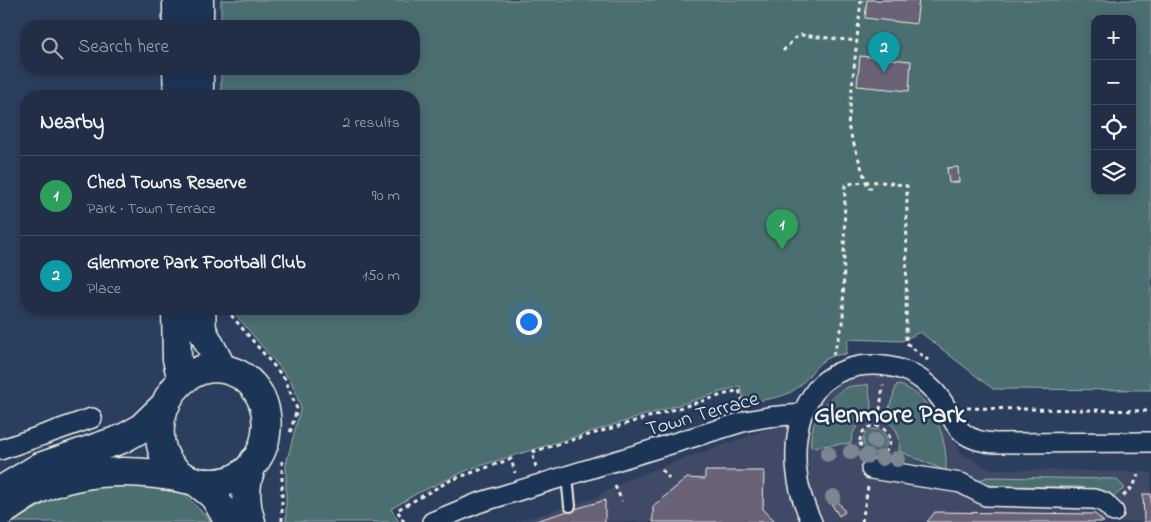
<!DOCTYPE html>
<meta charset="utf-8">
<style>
:root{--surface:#212e46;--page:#2d3a51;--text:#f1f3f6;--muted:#a2a8b3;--line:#3e4a5f;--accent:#d6ab8b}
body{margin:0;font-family:"Indie Flower",sans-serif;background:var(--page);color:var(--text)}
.controls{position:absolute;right:15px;top:15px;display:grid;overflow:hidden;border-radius:10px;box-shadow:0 2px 8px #0003}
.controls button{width:45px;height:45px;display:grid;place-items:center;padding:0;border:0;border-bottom:1px solid var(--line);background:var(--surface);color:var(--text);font:25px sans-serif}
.you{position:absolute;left:528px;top:321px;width:18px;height:18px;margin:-12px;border:4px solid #fff;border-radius:50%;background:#1a73e8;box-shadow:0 0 0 8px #1a73e833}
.badge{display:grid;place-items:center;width:32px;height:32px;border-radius:50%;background:var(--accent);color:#fff;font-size:16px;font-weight:700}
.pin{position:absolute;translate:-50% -41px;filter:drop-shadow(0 1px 2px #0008)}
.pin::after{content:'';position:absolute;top:26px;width:18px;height:15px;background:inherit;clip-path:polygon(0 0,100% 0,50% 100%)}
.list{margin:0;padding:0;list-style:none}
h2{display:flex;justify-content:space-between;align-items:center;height:65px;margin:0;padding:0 20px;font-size:21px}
h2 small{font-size:16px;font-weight:400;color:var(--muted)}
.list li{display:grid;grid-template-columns:32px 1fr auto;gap:15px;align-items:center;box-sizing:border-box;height:80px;padding:0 20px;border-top:1px solid var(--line)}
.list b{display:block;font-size:19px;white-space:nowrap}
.list p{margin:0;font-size:16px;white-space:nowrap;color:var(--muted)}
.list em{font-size:16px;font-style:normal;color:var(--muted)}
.icon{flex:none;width:28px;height:28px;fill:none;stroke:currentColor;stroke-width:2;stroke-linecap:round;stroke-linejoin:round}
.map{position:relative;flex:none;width:1151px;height:522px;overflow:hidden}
.search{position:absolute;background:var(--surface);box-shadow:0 2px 8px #0003;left:20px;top:20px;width:400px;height:55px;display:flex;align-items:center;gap:12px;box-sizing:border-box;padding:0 18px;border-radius:20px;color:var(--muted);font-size:19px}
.panel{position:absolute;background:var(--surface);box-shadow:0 2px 8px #0003;left:20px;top:90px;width:400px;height:225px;border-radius:20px}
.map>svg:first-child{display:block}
.built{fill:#3f4966}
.green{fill:#4b6e70;stroke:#a0b0ac;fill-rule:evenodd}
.building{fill:#6a6478;stroke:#f4f1e8}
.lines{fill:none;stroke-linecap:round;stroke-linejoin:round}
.lane-casing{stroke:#f4f1e8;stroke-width:14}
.street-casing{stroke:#f4f1e8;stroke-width:22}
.secondary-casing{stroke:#f4f1e8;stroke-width:31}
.path{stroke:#f4f1e8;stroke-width:3;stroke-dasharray:4 4;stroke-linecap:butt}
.lane{stroke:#1d3557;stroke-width:10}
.street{stroke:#1d3557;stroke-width:19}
.secondary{stroke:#1d3557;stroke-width:28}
.tree{fill:#7a8793}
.labels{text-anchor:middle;stroke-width:5;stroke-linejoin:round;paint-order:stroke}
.street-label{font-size:21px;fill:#f4f1e8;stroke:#1d3557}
.district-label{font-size:26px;font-weight:bold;fill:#f4f1e8;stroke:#1d3557}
</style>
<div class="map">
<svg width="1151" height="522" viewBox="0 0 1151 522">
<rect width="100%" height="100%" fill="#2c3e5e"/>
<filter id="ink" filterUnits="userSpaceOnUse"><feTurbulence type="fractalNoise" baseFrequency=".02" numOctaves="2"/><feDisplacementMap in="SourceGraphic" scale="10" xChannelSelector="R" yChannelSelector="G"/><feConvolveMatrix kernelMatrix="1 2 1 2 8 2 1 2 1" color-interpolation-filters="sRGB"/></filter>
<g filter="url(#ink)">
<path class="built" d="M874 371 920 385 937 403 961 453 989 469 1151 472V522H516L595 498 625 481 671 463 780 425 844 376Z"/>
<path class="green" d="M221 0H1151V390L993 389 920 332 902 341 848 339 846 354C812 356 815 378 791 392 778 399 759 400 745 403L740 386 470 469 416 494 391 509 399 522H286V464L301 407 291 381 231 309H414V96H221V69H414V26H221ZM1095 19H1132V191H1095Z
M868 384 873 418C860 420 852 430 851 443L811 447C808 423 827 396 848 387 855 385 859 386 868 384Z
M897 384C933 395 948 437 946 471L899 451C901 437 897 427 885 420Z
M863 441a12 12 0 1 1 24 0a12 12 0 1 1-24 0Z
M988 477 1116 479 1125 488 1114 496 1080 487 993 486 979 480Z
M116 484 181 490 211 522H13L59 495Z"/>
<path class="building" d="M867 0H919L916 24 865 18Z
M860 56 911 61 909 91 857 86Z
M958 167 959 182 949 183 947 168Z
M705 471H764L763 509 776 522H653V506L687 478 705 479Z
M1143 494H1151V522H1144Z
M605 500V522H532Z
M838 501 845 512 839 516 832 505Z
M935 512 1095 514 1104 522H927Z"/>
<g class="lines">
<defs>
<path id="lane" d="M567 477 570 506"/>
<path id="street" d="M802 414C791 450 795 489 812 522
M0 450 92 418
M871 469 961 483 986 496 1094 499 1104 502 1114 512
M432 522 478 503 746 421 768 417 802 414C807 404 812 393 820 385 849 358 899 359 928 385 958 410 945 440 996 443L1151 442"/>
<path id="secondary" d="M177 0V26
M199 0V26
M177 69 178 96
M199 69V96
M176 309 177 359 182 381
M201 309 202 330 222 368
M211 368C286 368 283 479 215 483 137 487 147 376 211 368Z
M195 481 214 496 229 522
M0 491 40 467 122 439 140 429 166 404
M0 513C13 505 25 495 39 489 84 468 139 469 186 479
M251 522C244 501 244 481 254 461"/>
</defs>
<use href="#lane" class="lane-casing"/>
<use href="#street" class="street-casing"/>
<use href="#secondary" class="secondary-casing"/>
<path class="path" d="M861 0 848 126 868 188H876
M783 51 795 38 801 35 857 41
M226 309 285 379 297 409 290 433
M833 355 843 324 845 185C867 180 884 181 907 186L906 343 928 360
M967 408 1151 411
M860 441a15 15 0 1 1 30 0a15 15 0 1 1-30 0Z
M878 426 883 385
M282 461V522
M536 467 532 452 739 390 743 402
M662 470 669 478
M615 486 622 501
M1123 496 1133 487 1138 475
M404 522 397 510 451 480 511 459 515 473
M862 522 868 487"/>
<use href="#lane" class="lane"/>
<use href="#street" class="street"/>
<use href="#secondary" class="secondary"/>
</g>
<g class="tree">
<circle cx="875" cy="441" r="8"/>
<circle cx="851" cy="452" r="8"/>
<circle cx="828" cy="454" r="8"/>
<circle cx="866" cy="456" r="8"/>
<circle cx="882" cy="458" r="8"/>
<circle cx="897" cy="459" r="8"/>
<circle cx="833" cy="497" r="8"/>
</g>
</g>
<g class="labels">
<g class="street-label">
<text transform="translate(702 413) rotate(-16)" y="7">Town Terrace</text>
</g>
<g class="district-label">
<text x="890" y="422">Glenmore Park</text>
</g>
</g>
</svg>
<div class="controls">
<button>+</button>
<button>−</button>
<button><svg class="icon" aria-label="locate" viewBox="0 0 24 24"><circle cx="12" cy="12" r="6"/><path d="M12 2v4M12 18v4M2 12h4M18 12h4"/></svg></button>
<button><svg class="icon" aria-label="layers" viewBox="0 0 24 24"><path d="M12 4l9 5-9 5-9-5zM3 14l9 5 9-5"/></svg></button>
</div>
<div class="you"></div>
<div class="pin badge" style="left:782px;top:250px;background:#2e9e5b">1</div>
<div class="pin badge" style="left:884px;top:73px;background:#0f9aa8">2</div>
<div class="search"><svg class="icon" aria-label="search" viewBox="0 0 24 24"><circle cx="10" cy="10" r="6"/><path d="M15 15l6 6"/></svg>Search here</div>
<section class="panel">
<h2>Nearby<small>2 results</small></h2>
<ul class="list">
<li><span class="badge" style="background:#2e9e5b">1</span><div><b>Ched Towns Reserve</b><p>Park · Town Terrace</p></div><em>90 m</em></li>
<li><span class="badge" style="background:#0f9aa8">2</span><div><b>Glenmore Park Football Club</b><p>Place</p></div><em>150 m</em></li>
</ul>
</section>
</div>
